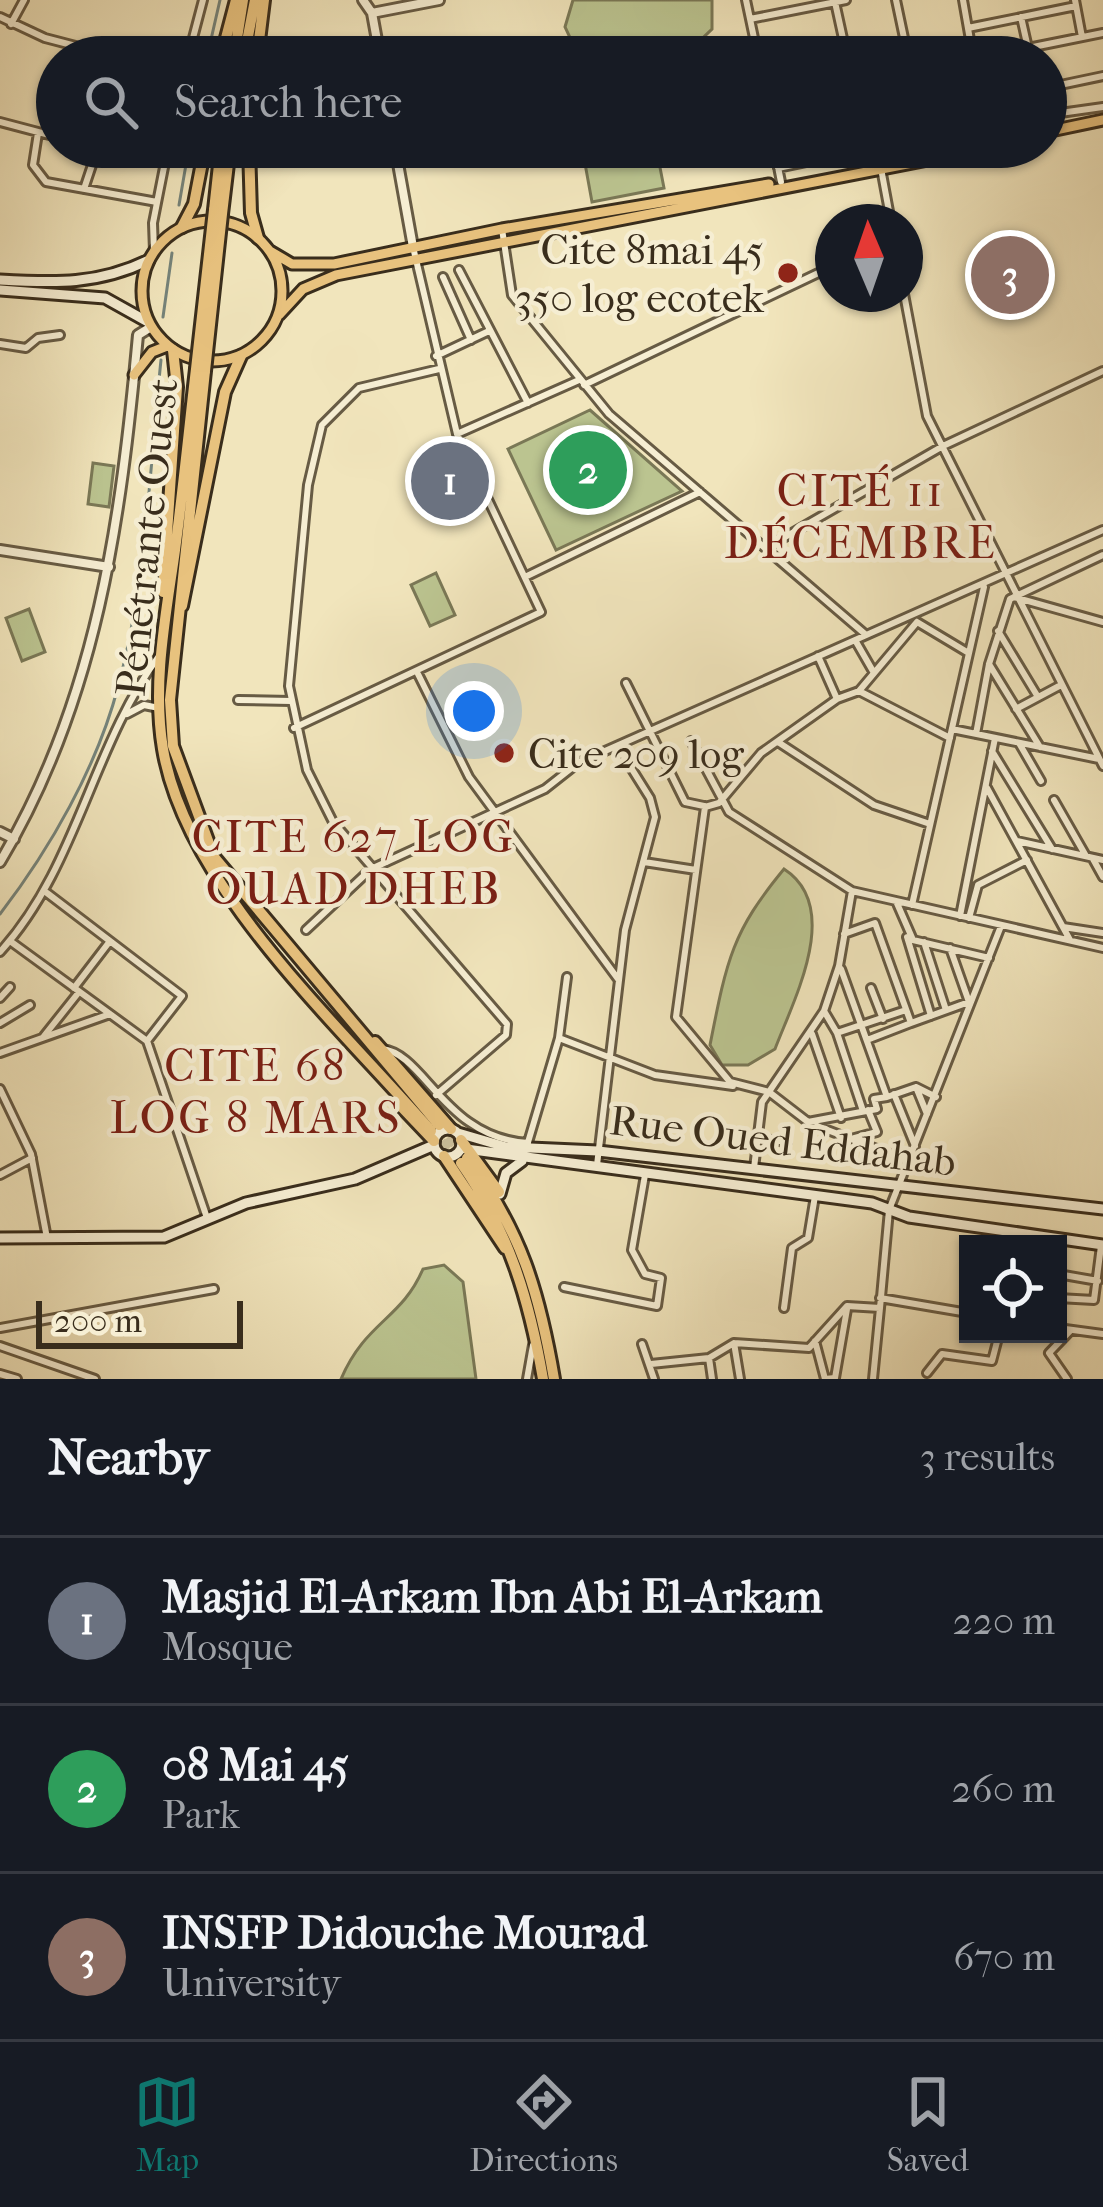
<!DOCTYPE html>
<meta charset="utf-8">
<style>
:root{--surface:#171b24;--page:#20242c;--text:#f1f3f6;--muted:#9ea1a6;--line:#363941;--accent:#0f766e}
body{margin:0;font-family:"IM FELL French Canon",serif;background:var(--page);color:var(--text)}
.controls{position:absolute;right:36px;bottom:36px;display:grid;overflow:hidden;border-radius:0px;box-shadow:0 3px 9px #0004}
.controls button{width:108px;height:108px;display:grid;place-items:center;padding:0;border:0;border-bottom:3px solid var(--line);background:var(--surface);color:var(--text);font:60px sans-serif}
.compass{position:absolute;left:815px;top:204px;width:108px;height:108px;border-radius:50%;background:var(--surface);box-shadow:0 3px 9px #0004;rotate:358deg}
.scale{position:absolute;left:36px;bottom:30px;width:207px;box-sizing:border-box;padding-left:12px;border:6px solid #392d1c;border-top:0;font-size:33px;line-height:42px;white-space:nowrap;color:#392d1c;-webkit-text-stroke:9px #f6eed3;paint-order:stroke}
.you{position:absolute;left:474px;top:711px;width:42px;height:42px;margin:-30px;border:9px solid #fff;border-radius:50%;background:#1a73e8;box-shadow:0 0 0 18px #1a73e833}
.badge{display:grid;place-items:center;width:78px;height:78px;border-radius:50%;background:var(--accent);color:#fff;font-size:39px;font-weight:700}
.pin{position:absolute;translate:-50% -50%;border:6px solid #fff;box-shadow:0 3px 12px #0006}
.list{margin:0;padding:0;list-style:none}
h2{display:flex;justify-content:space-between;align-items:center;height:156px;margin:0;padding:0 48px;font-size:51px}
h2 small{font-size:39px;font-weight:400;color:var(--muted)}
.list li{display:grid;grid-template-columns:78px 1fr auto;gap:36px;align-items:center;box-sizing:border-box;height:168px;padding:0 48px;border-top:3px solid var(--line)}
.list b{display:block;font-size:45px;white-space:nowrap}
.list p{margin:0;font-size:39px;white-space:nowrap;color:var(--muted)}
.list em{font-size:39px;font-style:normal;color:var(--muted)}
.icon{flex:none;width:66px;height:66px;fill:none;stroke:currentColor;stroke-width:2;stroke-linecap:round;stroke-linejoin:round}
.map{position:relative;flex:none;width:1103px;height:1379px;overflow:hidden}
.search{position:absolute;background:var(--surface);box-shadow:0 3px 9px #0004;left:36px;right:36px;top:36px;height:132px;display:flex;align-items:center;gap:30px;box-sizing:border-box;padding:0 42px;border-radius:66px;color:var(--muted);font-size:45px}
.sheet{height:660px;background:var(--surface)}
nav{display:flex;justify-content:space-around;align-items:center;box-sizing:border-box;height:168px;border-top:3px solid var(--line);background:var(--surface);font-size:33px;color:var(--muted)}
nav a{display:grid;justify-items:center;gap:6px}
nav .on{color:var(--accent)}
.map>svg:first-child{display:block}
.green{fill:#bbc490;stroke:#7a7856;stroke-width:3}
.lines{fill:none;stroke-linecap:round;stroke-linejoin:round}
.stream{stroke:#75837a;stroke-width:3}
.trunk-tunnel{stroke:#ccc09c;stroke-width:10;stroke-dasharray:10 5;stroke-linecap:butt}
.minor-casing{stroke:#675b44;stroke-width:12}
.tertiary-casing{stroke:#675b44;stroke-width:14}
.secondary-casing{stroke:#392d1c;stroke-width:15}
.primary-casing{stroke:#392d1c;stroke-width:15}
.trunk-casing{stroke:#392d1c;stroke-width:16}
.minor{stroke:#f6eed3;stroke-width:6}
.tertiary{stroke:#f6eed3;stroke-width:8}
.secondary{stroke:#f6eed3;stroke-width:9}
.primary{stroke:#e8c27e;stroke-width:9}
.trunk{stroke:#e8c27e;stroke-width:10}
.trunk-bridge-casing{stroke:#392d1c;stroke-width:16;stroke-linecap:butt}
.trunk-bridge{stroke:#e8c27e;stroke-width:10}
.poi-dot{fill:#8f2418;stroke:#f6eed3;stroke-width:4.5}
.labels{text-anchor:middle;stroke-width:9;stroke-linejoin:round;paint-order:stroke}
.poi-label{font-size:42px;fill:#392d1c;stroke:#f6eed3;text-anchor:end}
.street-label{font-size:42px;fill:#392d1c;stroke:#f6eed3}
.neighbourhood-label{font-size:45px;letter-spacing:3px;fill:#7a1f14;stroke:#f6eed3}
</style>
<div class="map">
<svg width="1103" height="1379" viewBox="0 0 1103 1379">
<rect width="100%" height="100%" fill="#f1e5bc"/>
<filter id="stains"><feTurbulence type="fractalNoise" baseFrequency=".00167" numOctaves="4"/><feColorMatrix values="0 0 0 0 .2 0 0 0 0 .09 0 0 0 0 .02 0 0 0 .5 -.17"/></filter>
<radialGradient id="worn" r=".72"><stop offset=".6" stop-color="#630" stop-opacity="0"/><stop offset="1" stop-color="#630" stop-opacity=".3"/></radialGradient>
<path class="green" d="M573 0H712V29L686 54 579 57 565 27Z
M582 147H656L664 188 592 202Z
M590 410 682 491 556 550 508 449Z
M93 463 114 466 109 507 88 504Z
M436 573 455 615 430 626 411 585Z
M29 609 45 652 22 661 6 618Z
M784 869C843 907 794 999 775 1049L748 1065H722L710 1045C727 959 732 932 784 869Z
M444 1265 463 1282 476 1379H341C366 1321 401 1320 423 1269Z"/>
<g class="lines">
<path class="stream" d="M207 57 220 0
M179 205 189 147
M163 317 172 253
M0 914C50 849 97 767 118 687 146 585 150 465 161 360"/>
<path class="trunk-tunnel" d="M439 1125 467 1158
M431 1131 461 1163"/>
<defs>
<path id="minor" d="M746 0 758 57
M896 0 908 57
M963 0 973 57
M1075 0 1082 37
M835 2 847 57
M0 17 45 38 118 57
M1021 17 1030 57
M750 19 846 0
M11 24 24 0
M968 28 1076 6
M1028 48 1103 33
M188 57 203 0
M849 57 904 44
M1046 88 1103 76
M1046 115 1103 107
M0 122 57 137
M38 133 33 165 46 182 157 202
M774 147 781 182
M930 147 932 153
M880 163 891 222
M778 168 879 147
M84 189 98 147
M502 229 512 295 609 414 865 634
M154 251 153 223 168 147
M459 270 528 403
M443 277 471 340
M904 294 927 416 1103 766
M0 344 26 348 38 338 60 335
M436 356 489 331
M584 385 833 266
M457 434 579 380
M766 548 943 446 1103 371
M525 577 700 492
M1014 597 1103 622
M917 622 967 652
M998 631 1038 697
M855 640 874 673
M818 656 837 699
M989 664 1040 747
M418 674 469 777 618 979
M626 683 685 802 704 806
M859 691 950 738
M238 700 291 701
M1016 709 1061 685
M127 714 144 705 159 708
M294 728 541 612 457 434 413 247
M952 729 1099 759
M976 734 989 664 1010 599 1103 555
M691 741 729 812 852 891 1103 948
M778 742 874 805 930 824
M1019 743 1041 781
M992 751 1052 849
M987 788 1070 940
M1054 800 1086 856
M1017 841 1103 860
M1093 859 1103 877
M644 862 696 870
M47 893 182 996 147 1041
M896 901 913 940 989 958
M912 905 984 587
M960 916 995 738
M969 918 978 885 1027 860
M1063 927 1103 933
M306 930 371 869 545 789 578 763 1103 530
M844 934 875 923 911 1023 969 1002 950 948
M907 937 931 1016
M10 941 147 1041 207 1218
M924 942 946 1010
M0 952C77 868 92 746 159 656
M841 969 887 1097 916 1087 936 1097
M74 988 110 941
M871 988 883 1019
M0 998 10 987
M824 1011 837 1033 906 1010
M0 1023 30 1005
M837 1033 863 1111
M812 1034 841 1118
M44 1036 79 992
M559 1038 567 977
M867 1040 911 1023
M382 1049C424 1053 445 1138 528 1143
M0 1053 110 1014
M916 1087 927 1114
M0 1089 31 1154 47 1238
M894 1094 915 1146
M436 1095 506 1035 507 1024 333 822 307 770 289 686 308 485 322 425 359 388 439 369
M887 1097 874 1099 877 1109 808 1122 769 1092 730 1082 676 1017 705 807 719 803 761 753 837 699 859 691 917 622
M817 1126 911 1162
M756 1138 787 1142
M851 1139 877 1132 868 1110
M526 1149 559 1038 655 1075 733 1086
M597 1165 625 930 655 817 650 798 618 747
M754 1168 762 1102 824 1011 839 966 852 891
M0 1175 32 1158
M1058 1274 1098 1281
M564 1287 657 1306 661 1278 645 1274 632 1250 645 1175
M880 1298 968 1313
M1058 1298 1094 1300 1101 1246
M784 1308 792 1248 808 1238 815 1196
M0 1328 214 1289
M1058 1328 1103 1334
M815 1341 825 1379 835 1378 847 1309
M734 1343 740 1379
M642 1344 654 1379
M0 1346 95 1379
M709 1358 712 1379
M651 1364 709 1358 734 1343 809 1348 847 1306 880 1308 889 1210 1001 926
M927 1373 942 1354 992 1361 999 1334
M0 1374 17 1379
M527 1379 533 1345
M873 1379 880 1308
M1067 1379 1049 1353 1071 1330"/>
<path id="tertiary" d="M363 0 372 13 380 57
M372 13 439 0
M395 147 413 247
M0 550 109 567
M0 832 14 839
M0 862C97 700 121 520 138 335L151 327"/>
<path id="secondary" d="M0 280C55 283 98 285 149 260
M0 290 105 298 148 322
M434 1143a14 14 0 1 1 28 0a14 14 0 1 1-28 0Z
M458 1133 506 1147 598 1151 1103 1209
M466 1149 872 1203 909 1217 1103 1245
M500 1194 506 1173 522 1161
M0 1238 164 1237 246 1203 355 1179 434 1145"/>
<path id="primary" d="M1046 132 1103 120
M142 291a70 70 0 1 1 140 0a70 70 0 1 1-140 0Z
M270 251 292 264H334L502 229 769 184
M279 315 303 289 336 275 995 147
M134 375 152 352 167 346"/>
<path id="trunk" d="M221 57 236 0
M234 57 243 0
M244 57 255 0
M257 57 264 0
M249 147 251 213 258 238
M214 210 221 147
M222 214 230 147
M182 227 194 204 205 147
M196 369C189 429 183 490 175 550 166 615 152 683 163 749 186 887 340 1026 431 1131
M205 371 170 700 173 746 214 857 439 1125
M163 592 177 387 173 350
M182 606 225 392 241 356
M375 1042 451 1129
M397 1102 434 1141
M461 1140 499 1192
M444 1156 505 1248
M467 1158C521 1231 539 1291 554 1379
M461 1163C509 1232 529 1298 543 1379"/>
</defs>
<use href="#minor" class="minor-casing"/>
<use href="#tertiary" class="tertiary-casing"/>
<use href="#secondary" class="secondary-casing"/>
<use href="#primary" class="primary-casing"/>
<use href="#trunk" class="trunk-casing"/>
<use href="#minor" class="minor"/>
<use href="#tertiary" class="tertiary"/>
<use href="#secondary" class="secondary"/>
<use href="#primary" class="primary"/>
<use href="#trunk" class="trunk"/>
<defs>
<path id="trunk-bridge" d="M196 369 214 210
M205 371 222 214"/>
</defs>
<use href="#trunk-bridge" class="trunk-bridge-casing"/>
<use href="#trunk-bridge" class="trunk-bridge"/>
</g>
<g class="poi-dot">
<circle cx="788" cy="273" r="12"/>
<circle cx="504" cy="753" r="12"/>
</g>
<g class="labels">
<g class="poi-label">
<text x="764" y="264">Cite 8mai 45<tspan x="764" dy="48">350 log ecotek</tspan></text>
<text x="528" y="768" text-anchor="start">Cite 209 log</text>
</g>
<g class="street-label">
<text transform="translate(146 537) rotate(-84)" y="15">Pénétrante Ouest</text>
<text transform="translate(783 1140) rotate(7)" y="15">Rue Oued Eddahab</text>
</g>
<g class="neighbourhood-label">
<text x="861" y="506">CITÉ 11<tspan x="861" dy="52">DÉCEMBRE</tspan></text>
<text x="354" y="852">CITE 627 LOG<tspan x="354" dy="52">OUAD DHEB</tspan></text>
<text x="256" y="1081">CITE 68<tspan x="256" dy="52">LOG 8 MARS</tspan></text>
</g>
</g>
<rect width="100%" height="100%" filter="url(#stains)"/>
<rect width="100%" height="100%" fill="url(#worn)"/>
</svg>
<div class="controls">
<button><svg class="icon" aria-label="locate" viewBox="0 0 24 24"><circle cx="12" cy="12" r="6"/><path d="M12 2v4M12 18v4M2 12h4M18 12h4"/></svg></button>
</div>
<svg class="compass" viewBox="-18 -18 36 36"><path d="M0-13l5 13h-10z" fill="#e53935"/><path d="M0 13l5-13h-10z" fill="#9ea1a6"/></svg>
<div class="scale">200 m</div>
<div class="you"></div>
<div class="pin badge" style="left:450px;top:481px;background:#6b7280">1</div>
<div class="pin badge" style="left:588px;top:470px;background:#2e9e5b">2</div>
<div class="pin badge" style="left:1010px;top:275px;background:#8d6e63">3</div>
<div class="search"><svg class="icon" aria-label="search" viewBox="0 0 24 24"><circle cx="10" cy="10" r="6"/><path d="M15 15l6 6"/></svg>Search here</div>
</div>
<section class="sheet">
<h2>Nearby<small>3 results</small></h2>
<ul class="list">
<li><span class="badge" style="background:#6b7280">1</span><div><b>Masjid El-Arkam Ibn Abi El-Arkam</b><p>Mosque</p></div><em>220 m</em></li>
<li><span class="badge" style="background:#2e9e5b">2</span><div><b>08 Mai 45</b><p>Park</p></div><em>260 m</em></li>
<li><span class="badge" style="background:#8d6e63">3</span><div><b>INSFP Didouche Mourad</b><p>University</p></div><em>670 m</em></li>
</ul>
</section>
<nav>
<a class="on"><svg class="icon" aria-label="map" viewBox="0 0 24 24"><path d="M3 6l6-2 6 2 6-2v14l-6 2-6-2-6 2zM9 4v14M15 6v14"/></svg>Map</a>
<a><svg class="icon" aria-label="directions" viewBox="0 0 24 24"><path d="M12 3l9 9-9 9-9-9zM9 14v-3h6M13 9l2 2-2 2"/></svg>Directions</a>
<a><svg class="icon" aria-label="saved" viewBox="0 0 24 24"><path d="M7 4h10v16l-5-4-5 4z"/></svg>Saved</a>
</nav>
